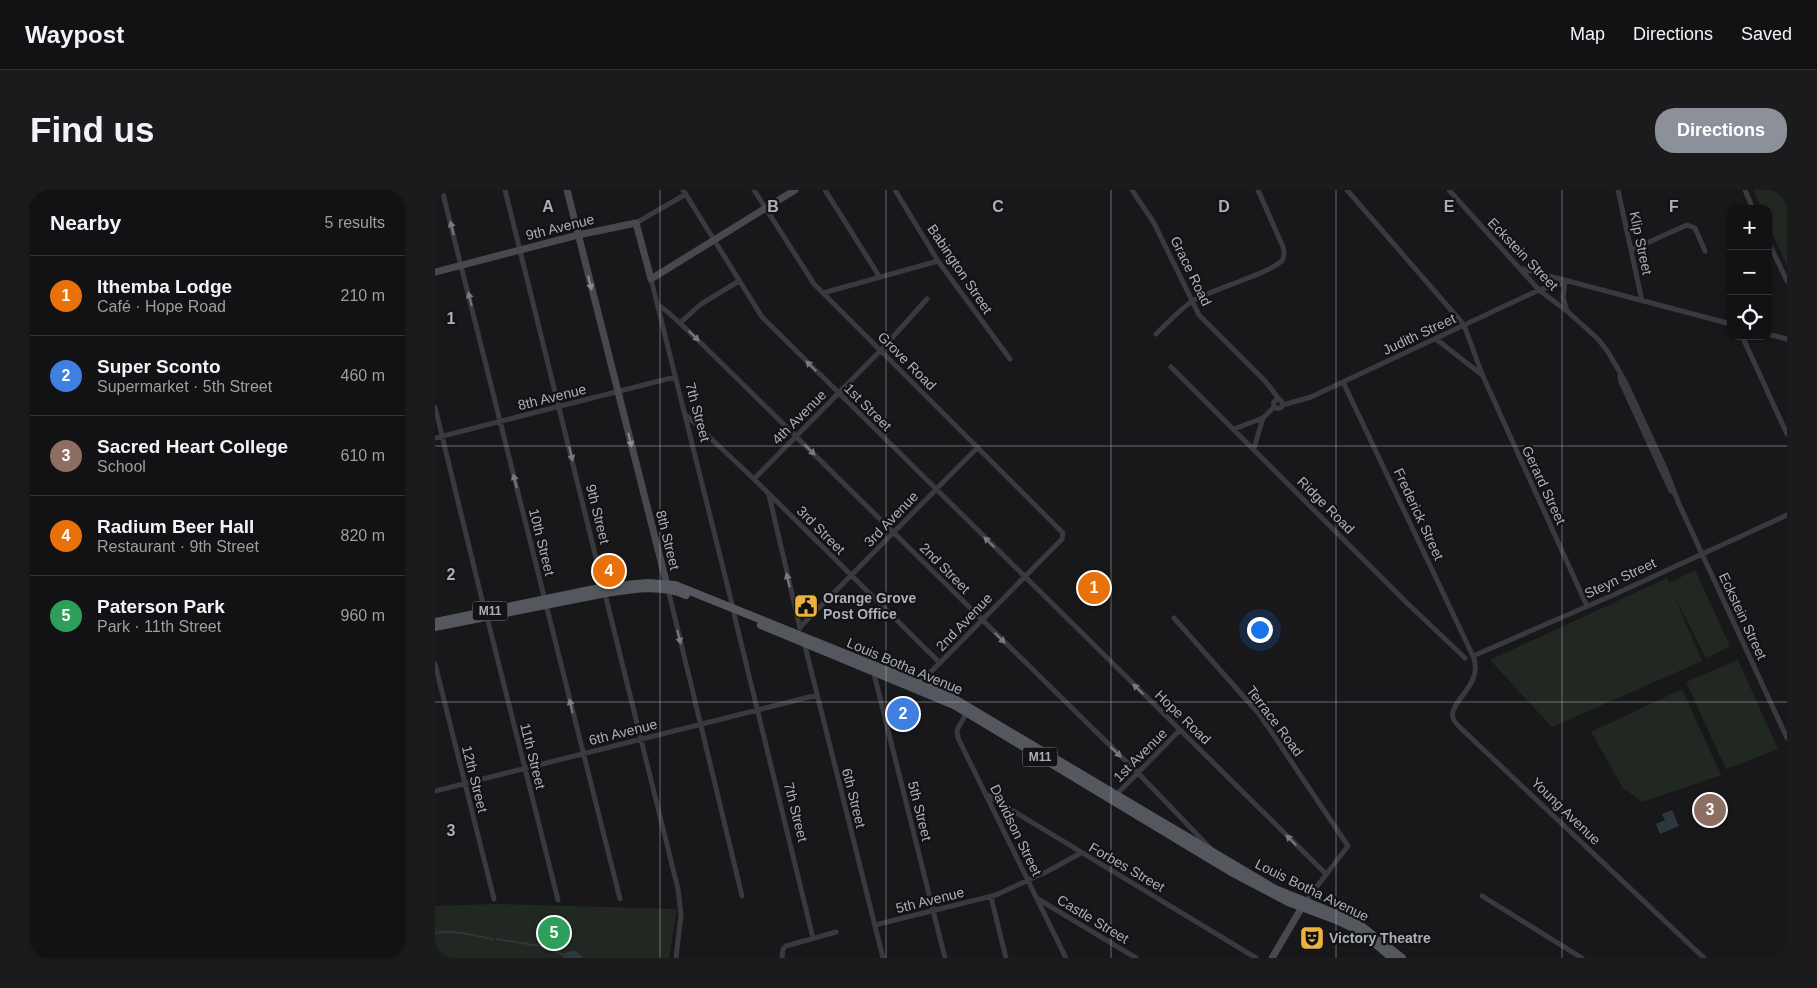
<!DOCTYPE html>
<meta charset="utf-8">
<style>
:root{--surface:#121214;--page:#1b1b1d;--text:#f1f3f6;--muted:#9c9ea0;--line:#313234;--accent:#8c9099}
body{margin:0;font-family:Helvetica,sans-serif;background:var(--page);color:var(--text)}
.controls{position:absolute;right:15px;top:15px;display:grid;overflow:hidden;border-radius:10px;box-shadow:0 1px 4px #0004}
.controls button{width:45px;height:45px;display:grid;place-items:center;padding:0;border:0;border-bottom:1px solid var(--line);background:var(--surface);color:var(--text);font:25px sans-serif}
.you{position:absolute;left:824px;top:439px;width:18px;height:18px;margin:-12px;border:4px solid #fff;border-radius:50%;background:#1a73e8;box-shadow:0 0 0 8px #1a73e833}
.badge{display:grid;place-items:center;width:32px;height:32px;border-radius:50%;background:var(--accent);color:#fff;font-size:16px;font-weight:700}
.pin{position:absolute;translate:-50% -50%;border:2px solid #fff;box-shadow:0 1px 5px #0006}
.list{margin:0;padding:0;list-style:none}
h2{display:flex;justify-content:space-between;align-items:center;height:65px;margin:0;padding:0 20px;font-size:21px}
h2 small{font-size:16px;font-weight:400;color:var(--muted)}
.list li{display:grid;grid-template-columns:32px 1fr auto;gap:15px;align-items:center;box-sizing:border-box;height:80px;padding:0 20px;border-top:1px solid var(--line)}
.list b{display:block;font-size:19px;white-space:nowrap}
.list p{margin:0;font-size:16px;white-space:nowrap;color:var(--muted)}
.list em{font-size:16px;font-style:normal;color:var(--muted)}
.icon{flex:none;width:28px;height:28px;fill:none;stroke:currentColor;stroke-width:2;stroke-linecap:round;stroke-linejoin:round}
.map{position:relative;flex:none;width:1352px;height:768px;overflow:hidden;border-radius:20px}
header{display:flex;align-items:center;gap:30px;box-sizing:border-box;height:70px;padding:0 25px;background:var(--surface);border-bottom:1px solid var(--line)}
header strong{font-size:24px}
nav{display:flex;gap:28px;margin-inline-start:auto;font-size:18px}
.intro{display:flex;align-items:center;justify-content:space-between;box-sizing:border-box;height:120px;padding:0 30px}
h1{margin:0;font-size:35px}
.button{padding:12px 22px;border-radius:20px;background:var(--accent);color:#fff;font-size:18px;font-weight:700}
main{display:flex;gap:30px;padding:0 30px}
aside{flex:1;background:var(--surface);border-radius:20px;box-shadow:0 1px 4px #0004}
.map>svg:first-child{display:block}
.green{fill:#202821}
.water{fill:#2e373e}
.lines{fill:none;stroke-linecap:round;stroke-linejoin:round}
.stream{stroke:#2e373e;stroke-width:2}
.street{stroke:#393a3f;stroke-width:5}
.secondary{stroke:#47494f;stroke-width:7}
.primary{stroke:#55575e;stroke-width:8}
.oneway{fill:#787a82}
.oneway2{fill:#888b94}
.grid{fill:none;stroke:#abafb9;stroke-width:1;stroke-opacity:0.55}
.labels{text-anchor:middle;stroke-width:4.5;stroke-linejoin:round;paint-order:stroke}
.shield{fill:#131315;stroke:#7d8088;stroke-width:1}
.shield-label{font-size:12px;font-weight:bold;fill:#abafb9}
.street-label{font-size:14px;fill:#abafb9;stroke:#131315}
.poi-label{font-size:14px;font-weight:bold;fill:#abafb9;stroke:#131315;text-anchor:start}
.grid-label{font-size:16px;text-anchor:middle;font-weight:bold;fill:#abafb9;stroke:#131315;stroke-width:4.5;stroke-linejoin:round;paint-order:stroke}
</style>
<header>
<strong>Waypost</strong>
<nav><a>Map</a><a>Directions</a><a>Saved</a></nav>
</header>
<div class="intro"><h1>Find us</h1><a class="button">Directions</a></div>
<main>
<aside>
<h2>Nearby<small>5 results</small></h2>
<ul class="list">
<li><span class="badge" style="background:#e8710a">1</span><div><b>Ithemba Lodge</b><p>Café · Hope Road</p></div><em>210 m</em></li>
<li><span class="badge" style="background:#3f7fe0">2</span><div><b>Super Sconto</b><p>Supermarket · 5th Street</p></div><em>460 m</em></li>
<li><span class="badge" style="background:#8d6e63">3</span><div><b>Sacred Heart College</b><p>School</p></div><em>610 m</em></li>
<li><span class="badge" style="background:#e8710a">4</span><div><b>Radium Beer Hall</b><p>Restaurant · 9th Street</p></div><em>820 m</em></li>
<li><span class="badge" style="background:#2e9e5b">5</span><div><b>Paterson Park</b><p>Park · 11th Street</p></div><em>960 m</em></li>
</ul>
</aside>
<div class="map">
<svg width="1352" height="768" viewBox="0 0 1352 768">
<rect width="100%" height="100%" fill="#18181a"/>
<path class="green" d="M1318 0H1352V76L1333 34V19H1327Z
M1260 380 1295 456 1271 468 1239 405 1267 471 1117 537 1055 470 1232 388 1234 393Z
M1303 470 1343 559 1291 579 1251 492Z
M1247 499 1286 585 1207 612 1188 598 1156 542Z
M60 714 242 719 234 768H0V716Z"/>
<path class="water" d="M1237 620 1244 636 1225 644 1221 634 1230 630 1227 624Z
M137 761H141L149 768H128L130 763Z"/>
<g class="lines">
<path class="stream" d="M0 743C18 739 40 746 58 749
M62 749 105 756 129 765"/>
<path class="street" d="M7 0 185 709
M70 0 243 699 246 725 241 768
M248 0 327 127 891 684
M319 0 379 94 628 343 627 349 485 493
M390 0 444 86
M460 0 503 71 575 169
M697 0 719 33 764 125 830 191 844 209
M912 0 1029 135 1047 184 1152 416
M1014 0 1104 100 1132 121 1163 149 1173 162 1190 191 1230 278 1244 314 1352 548
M1183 0 1207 111
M1310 0 1318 19
M201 33 251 4
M1333 51 1352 91
M1196 60 1252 35 1260 38 1270 61
M1084 78 1296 134
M216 89 298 418
M1130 93 1128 107 1132 121
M388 103 503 71
M222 114 234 123 266 153 703 583 776 659
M245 133 266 114 304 91
M721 144C733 133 744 120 756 112 773 100 841 82 848 69 850 65 849 61 848 57L823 0
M1333 144 1352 149
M1307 146 1352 244
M1001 149 1046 184
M736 177 971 412 1030 468
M1185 186 1186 192 1236 301
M908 192 1038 466
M838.5 214a4.5 4.5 0 1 1 9 0a4.5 4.5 0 1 1-9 0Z
M848 215 876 207 1104 100 1135 91
M0 217 50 422
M251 225 319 289 505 473
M799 239 828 228
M0 248 240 187
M819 258 828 228 839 217
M319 289 446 160 492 109
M334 305 365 438
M233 399 307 706
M299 424 378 748
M52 427 123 710
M739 428 825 525 913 656 870 712
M365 437 543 257
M369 452 448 768
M0 474 59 709
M438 480 510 768
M532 522 522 540 523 548 631 768
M0 601 382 505
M552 605 821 768
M681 605 745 540
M1047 706 1147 768
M556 707 571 768
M603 709 701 768
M440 735 561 705 613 681 646 663
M347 768 348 759 351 756 401 742
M1269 768 1034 546C1029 541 1020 534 1018 528 1013 511 1050 495 1038 466L1176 406 1352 325"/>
<path class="secondary" d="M132 0 233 399
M0 82 143 45 201 33 216 89 360 0
M837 768 870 712"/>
<path class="primary" d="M0 432 169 397 213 393 240 395 513 505 840 699 904 725 925 735 967 768
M326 435 519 515 798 683 853 712 901 730 918 738 930 745 957 768
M0 437 171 403C197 399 225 394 251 405"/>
</g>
<defs><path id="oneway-solid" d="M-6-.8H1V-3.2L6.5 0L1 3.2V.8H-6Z" transform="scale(1.25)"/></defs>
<g class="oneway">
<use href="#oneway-solid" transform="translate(17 38) rotate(-104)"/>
<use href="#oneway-solid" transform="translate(35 109) rotate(-104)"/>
<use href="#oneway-solid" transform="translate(259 146) rotate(44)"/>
<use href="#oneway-solid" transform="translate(376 176) rotate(-135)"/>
<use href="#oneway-solid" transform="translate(375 260) rotate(45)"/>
<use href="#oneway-solid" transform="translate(136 264) rotate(76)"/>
<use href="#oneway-solid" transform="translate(80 291) rotate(-104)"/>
<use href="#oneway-solid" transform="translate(554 352) rotate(-135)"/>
<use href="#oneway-solid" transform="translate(353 390) rotate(-103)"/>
<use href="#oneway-solid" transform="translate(244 447) rotate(77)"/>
<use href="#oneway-solid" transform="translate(565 448) rotate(45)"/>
<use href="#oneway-solid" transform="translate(703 499) rotate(-136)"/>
<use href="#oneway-solid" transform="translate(136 516) rotate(-104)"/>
<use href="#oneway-solid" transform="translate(681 562) rotate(44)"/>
<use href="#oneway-solid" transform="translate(856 650) rotate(-135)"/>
</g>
<g class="oneway2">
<use href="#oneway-solid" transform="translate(155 93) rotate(76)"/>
<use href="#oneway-solid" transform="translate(195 250) rotate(76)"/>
</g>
<path class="grid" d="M225 0V768M451 0V768M676 0V768M901 0V768M1127 0V768M0 256H1352M0 512H1352"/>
<defs>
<symbol id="civic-square" viewBox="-11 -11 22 22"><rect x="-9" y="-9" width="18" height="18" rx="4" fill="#ebb23f" stroke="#131315"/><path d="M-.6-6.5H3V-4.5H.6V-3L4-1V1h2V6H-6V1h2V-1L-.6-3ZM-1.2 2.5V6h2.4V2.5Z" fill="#111"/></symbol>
<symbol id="theatre-square" viewBox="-11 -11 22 22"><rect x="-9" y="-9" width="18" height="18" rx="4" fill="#ebb23f" stroke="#131315"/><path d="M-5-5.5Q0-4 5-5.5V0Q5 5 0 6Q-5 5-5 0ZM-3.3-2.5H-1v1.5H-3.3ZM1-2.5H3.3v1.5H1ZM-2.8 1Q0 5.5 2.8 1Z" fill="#111"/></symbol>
</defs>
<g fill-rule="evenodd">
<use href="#civic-square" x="357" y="402" width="28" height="28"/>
<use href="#theatre-square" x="863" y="734" width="28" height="28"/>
</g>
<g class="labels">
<g class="shield">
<rect x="37.5" y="411.5" width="35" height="19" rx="4"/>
<rect x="587.5" y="557.5" width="35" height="19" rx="4"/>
</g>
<g class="shield-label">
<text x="55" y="425">M11</text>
<text x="605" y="571">M11</text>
</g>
<g class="street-label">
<text transform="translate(125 37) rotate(-14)" y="5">9th Avenue</text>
<text transform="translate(1206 53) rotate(78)" y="5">Klip Street</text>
<text transform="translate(1088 64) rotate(46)" y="5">Eckstein Street</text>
<text transform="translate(525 79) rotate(56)" y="5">Babington Street</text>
<text transform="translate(756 81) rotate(64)" y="5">Grace Road</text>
<text transform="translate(984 144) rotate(-25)" y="5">Judith Street</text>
<text transform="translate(472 171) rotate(45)" y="5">Grove Road</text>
<text transform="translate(117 207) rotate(-14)" y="5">8th Avenue</text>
<text transform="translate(433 217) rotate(45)" y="5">1st Street</text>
<text transform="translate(263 222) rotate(75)" y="5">7th Street</text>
<text transform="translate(364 227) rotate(-45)" y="5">4th Avenue</text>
<text transform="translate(1109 295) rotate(65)" y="5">Gerard Street</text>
<text transform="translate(891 315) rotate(45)" y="5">Ridge Road</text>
<text transform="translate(163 324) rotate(76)" y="5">9th Street</text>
<text transform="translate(984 324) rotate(65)" y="5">Frederick Street</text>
<text transform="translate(456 329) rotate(-46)" y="5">3rd Avenue</text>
<text transform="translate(386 340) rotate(45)" y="5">3rd Street</text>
<text transform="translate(233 350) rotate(76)" y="5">8th Street</text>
<text transform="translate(107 352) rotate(76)" y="5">10th Street</text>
<text transform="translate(510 378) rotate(45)" y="5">2nd Street</text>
<text transform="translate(1185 388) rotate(-25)" y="5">Steyn Street</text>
<text transform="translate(1308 426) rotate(65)" y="5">Eckstein Street</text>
<text transform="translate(529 432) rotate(-46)" y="5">2nd Avenue</text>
<text transform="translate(470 476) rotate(23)" y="5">Louis Botha Avenue</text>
<text transform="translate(748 527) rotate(44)" y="5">Hope Road</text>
<text transform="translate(840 531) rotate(53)" y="5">Terrace Road</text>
<text transform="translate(188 542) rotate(-14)" y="5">6th Avenue</text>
<text transform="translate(705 565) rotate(-45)" y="5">1st Avenue</text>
<text transform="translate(98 566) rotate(76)" y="5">11th Street</text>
<text transform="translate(40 589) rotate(76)" y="5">12th Street</text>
<text transform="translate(419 608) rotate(76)" y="5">6th Street</text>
<text transform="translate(485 621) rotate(76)" y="5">5th Street</text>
<text transform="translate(1131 621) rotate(44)" y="5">Young Avenue</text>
<text transform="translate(361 622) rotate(76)" y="5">7th Street</text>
<text transform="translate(581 640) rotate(64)" y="5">Davidson Street</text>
<text transform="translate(692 677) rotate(30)" y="5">Forbes Street</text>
<text transform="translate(877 700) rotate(26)" y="5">Louis Botha Avenue</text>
<text transform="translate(495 710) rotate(-14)" y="5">5th Avenue</text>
<text transform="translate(658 729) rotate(31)" y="5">Castle Street</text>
</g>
<g class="poi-label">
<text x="388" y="413">Orange Grove<tspan x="388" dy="16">Post Office</tspan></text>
<text x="894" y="753">Victory Theatre</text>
</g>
</g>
<g class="grid-label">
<text x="113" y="22">A</text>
<text x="338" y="22">B</text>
<text x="563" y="22">C</text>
<text x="789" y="22">D</text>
<text x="1014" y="22">E</text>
<text x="1239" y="22">F</text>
<text x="16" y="134">1</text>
<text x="16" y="390">2</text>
<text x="16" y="646">3</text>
</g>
</svg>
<div class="controls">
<button>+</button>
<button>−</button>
<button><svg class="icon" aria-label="locate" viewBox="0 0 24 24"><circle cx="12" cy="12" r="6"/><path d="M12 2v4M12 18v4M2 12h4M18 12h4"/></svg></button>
</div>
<div class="you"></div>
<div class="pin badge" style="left:659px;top:398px;background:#e8710a">1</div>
<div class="pin badge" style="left:468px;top:524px;background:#3f7fe0">2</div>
<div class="pin badge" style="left:1275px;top:620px;background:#8d6e63">3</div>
<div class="pin badge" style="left:174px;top:381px;background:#e8710a">4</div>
<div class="pin badge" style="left:119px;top:743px;background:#2e9e5b">5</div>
</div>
</main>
